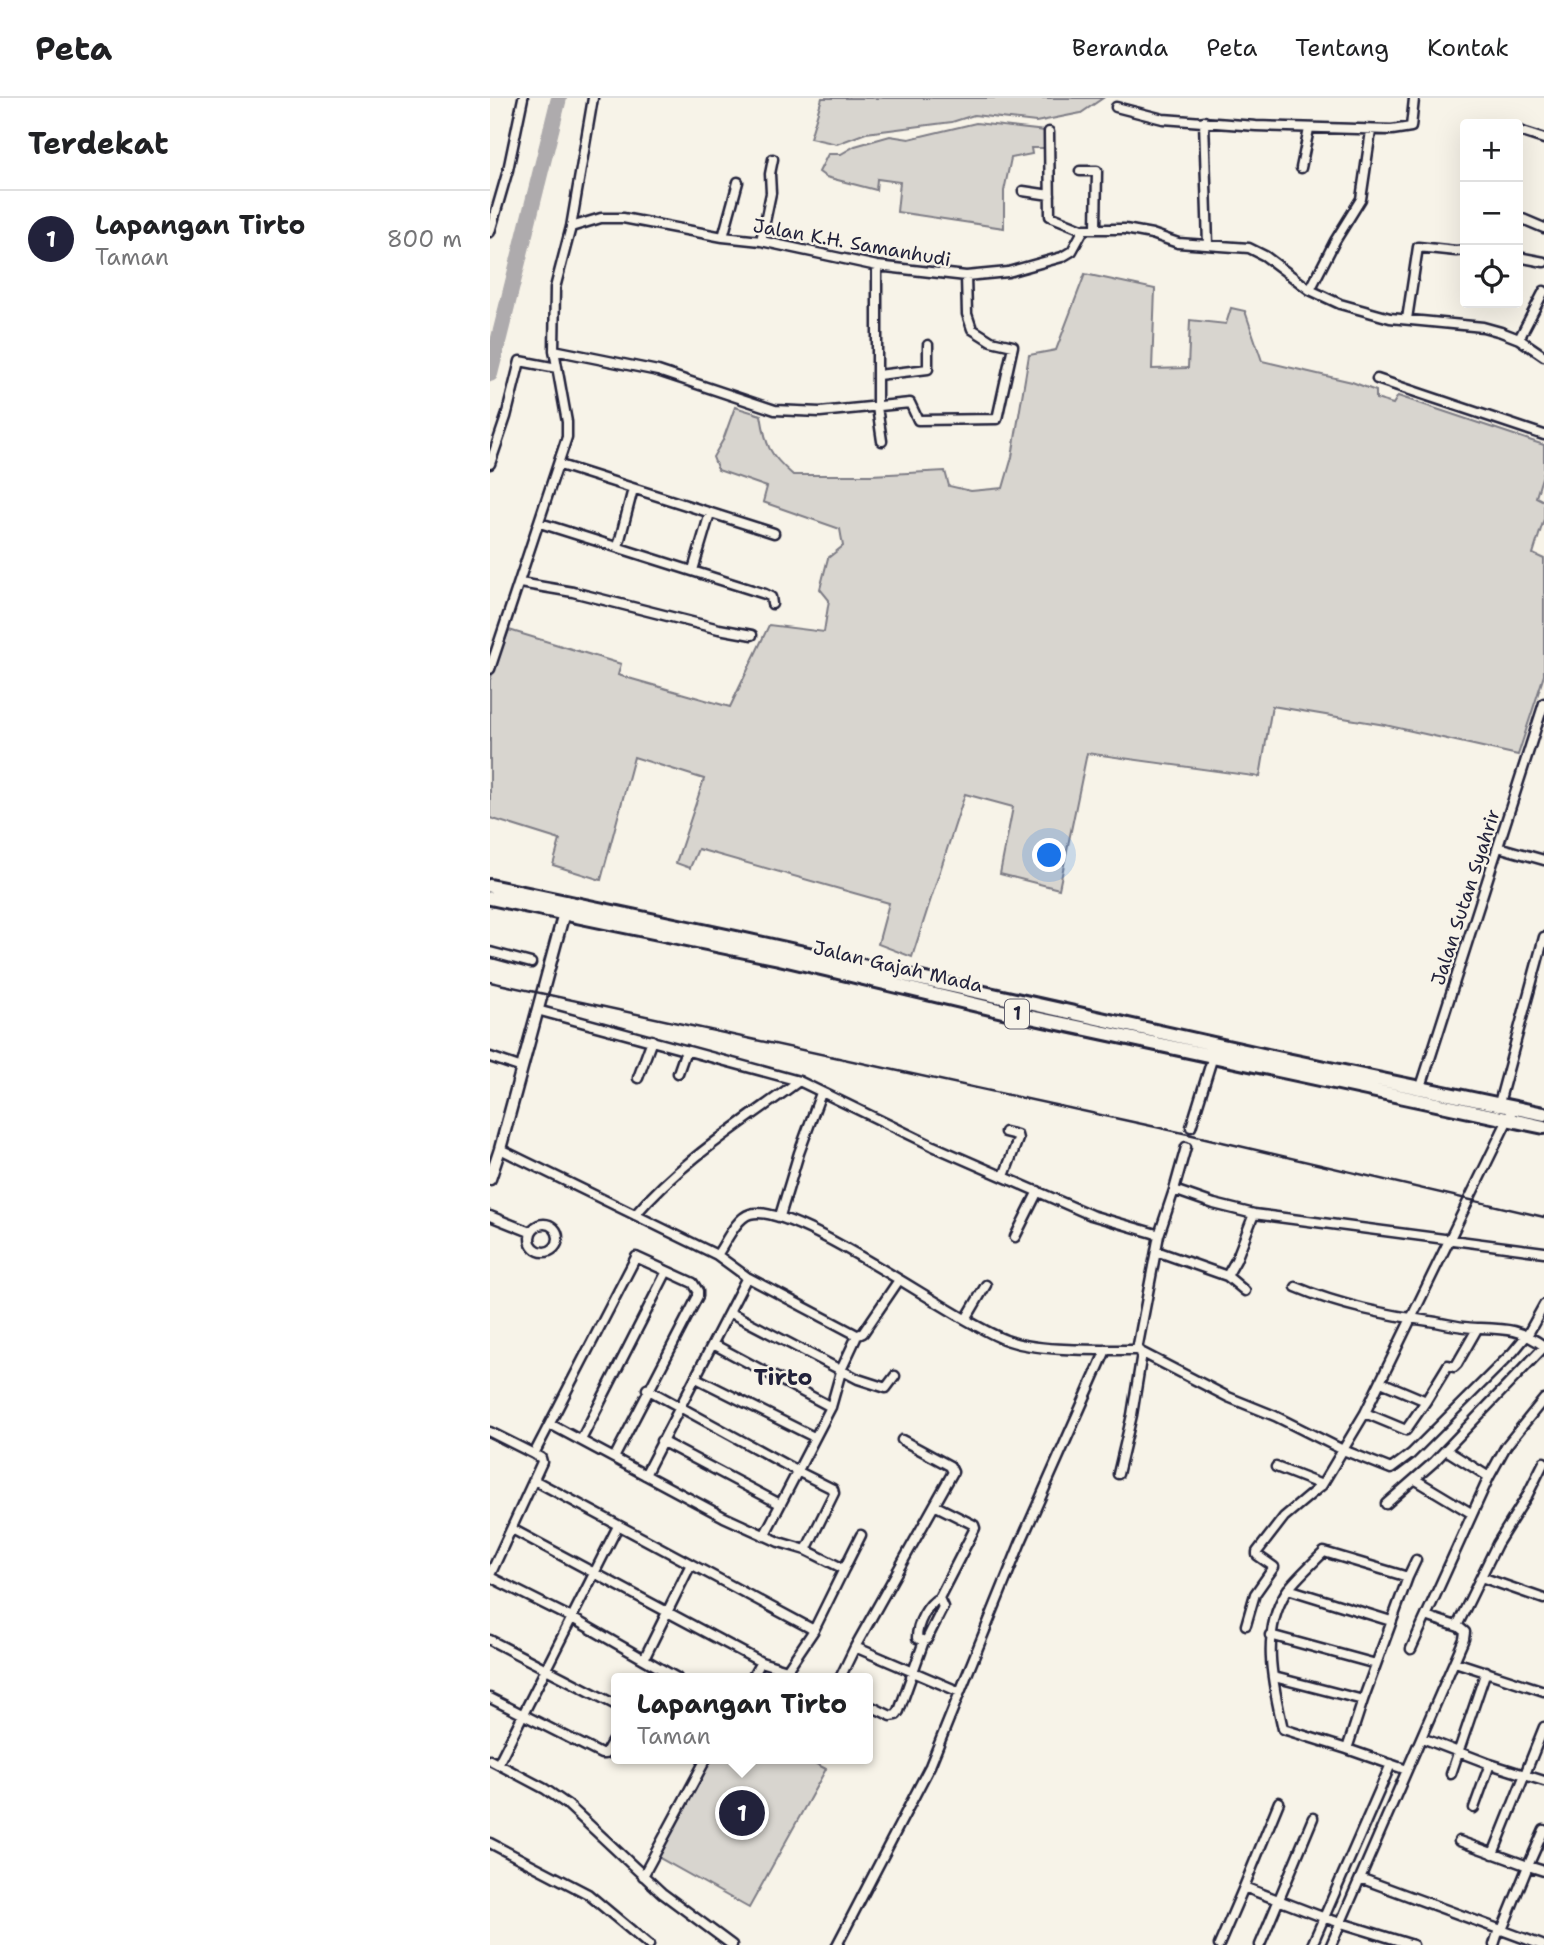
<!DOCTYPE html>
<html lang="id">
<meta charset="utf-8">
<style>
:root{--surface:#fff;--page:#f6f6f6;--text:#202124;--muted:#757577;--line:#e0e0e0;--accent:#22223b}
body{margin:0;font-family:"Shantell Sans",sans-serif;background:var(--page);color:var(--text)}
.controls{position:absolute;right:21px;top:21px;display:grid;overflow:hidden;border-radius:7px;box-shadow:0 7px 28px #0002}
.controls button{width:63px;height:63px;display:grid;place-items:center;padding:0;border:0;border-bottom:2px solid var(--line);background:var(--surface);color:var(--text);font:35px sans-serif}
.you{position:absolute;left:560px;top:758px;width:24px;height:24px;margin:-18px;border:5px solid #fff;border-radius:50%;background:#1a73e8;box-shadow:0 0 0 10px #1a73e833}
.badge{display:grid;place-items:center;width:46px;height:46px;border-radius:50%;background:var(--accent);color:#fff;font-size:23px;font-weight:700}
.pin{position:absolute;translate:-50% -50%;border:4px solid #fff;box-shadow:0 2px 7px #0006}
.popup{position:absolute;left:121px;top:1575px;width:262px;height:91px;box-sizing:border-box;display:grid;place-content:center;border-radius:7px;background:var(--surface);filter:drop-shadow(0 2px 5px #0005);font-size:23px;white-space:nowrap;color:var(--muted)}
.popup b{font-size:26px;color:var(--text)}
.popup::after{content:'';position:absolute;left:50%;top:100%;margin-left:-14px;border:14px solid transparent;border-top-color:var(--surface)}
.list{margin:0;padding:0;list-style:none}
h2{display:flex;justify-content:space-between;align-items:center;height:91px;margin:0;padding:0 28px;font-size:30px}
h2 small{font-size:23px;font-weight:400;color:var(--muted)}
.list li{display:grid;grid-template-columns:46px 1fr auto;gap:21px;align-items:center;box-sizing:border-box;height:98px;padding:0 28px;border-top:2px solid var(--line)}
.list b{display:block;font-size:26px;white-space:nowrap}
.list p{margin:0;font-size:23px;white-space:nowrap;color:var(--muted)}
.list em{font-size:23px;font-style:normal;color:var(--muted)}
.icon{flex:none;width:38px;height:38px;fill:none;stroke:currentColor;stroke-width:2;stroke-linecap:round;stroke-linejoin:round}
.map{position:relative;flex:none;width:1054px;height:1847px;overflow:hidden}
header{display:flex;align-items:center;gap:42px;box-sizing:border-box;height:98px;padding:0 35px;background:var(--surface);border-bottom:2px solid var(--line)}
header strong{font-size:33px}
nav{display:flex;gap:38px;margin-inline-start:auto;font-size:24px}
main{display:flex}
aside{flex:1;background:var(--surface)}
.map>svg:first-child{display:block}
.green{fill:#d8d5cf;stroke:#7d7c85;stroke-width:2}
.lines{fill:none;stroke-linecap:round;stroke-linejoin:round}
.river{stroke:#aeabad;stroke-width:16}
.minor-casing{stroke:#22223b;stroke-width:13}
.tertiary-casing{stroke:#22223b;stroke-width:15}
.trunk-casing{stroke:#22223b;stroke-width:18}
.minor{stroke:#f7f3e8;stroke-width:8}
.tertiary{stroke:#f7f3e8;stroke-width:10}
.trunk{stroke:#f7f3e8;stroke-width:12}
.rail{stroke:#22223b;stroke-width:2.5}
.labels{text-anchor:middle;stroke-width:5;stroke-linejoin:round;paint-order:stroke}
.shield{fill:#f7f3e8;stroke:#62616f;stroke-width:2}
.shield-label{font-size:18px;font-weight:bold;fill:#22223b}
.street-label{font-size:19px;fill:#22223b;stroke:#f7f3e8}
.quarter-label{font-size:23px;font-weight:bold;fill:#22223b;stroke:#f7f3e8}
</style>
<header>
<strong>Peta</strong>
<nav><a>Beranda</a><a>Peta</a><a>Tentang</a><a>Kontak</a></nav>
</header>
<main>
<aside>
<h2>Terdekat<small></small></h2>
<ul class="list">
<li><span class="badge">1</span><div><b>Lapangan Tirto</b><p>Taman</p></div><em>800 m</em></li>
</ul>
</aside>
<div class="map">
<svg width="1054" height="1847" viewBox="0 0 1054 1847">
<rect width="100%" height="100%" fill="#f7f3e8"/>
<filter id="ink" filterUnits="userSpaceOnUse"><feTurbulence type="fractalNoise" baseFrequency=".0143" numOctaves="2"/><feDisplacementMap in="SourceGraphic" scale="14" xChannelSelector="R" yChannelSelector="G"/><feConvolveMatrix kernelMatrix="1 2 1 2 8 2 1 2 1" color-interpolation-filters="sRGB"/></filter>
<g filter="url(#ink)">
<path class="green" d="M332 0H613L591 15 546 24 484 17 462 24 376 35 347 46 320 40Z
M486 25 555 33 556 50H541L542 56 521 60 514 93V130L407 114 410 84 387 81 386 92 336 79 329 74 338 56H351L365 48 400 38 419 41Z
M595 176 665 191 662 271 698 270 700 222 736 226 741 210 755 213 772 263 862 284 886 293V301L903 306 908 298 1054 347V373L1046 399 1054 403V421L1043 456 1054 461V577L1028 657 895 627 782 608 770 679 597 655 569 791 510 776 523 709 475 696 422 859 388 846 399 805 208 751 200 770 186 765 214 681 144 659 111 782 63 767 70 742 0 720V582L19 532 131 566 128 577 240 609 279 527 334 534 339 502 330 491 338 460 353 448 350 431 273 404 277 389 228 372 223 359 233 342 245 309 271 317C276 348 278 355 303 377H381L455 373 459 388 481 393 513 390 522 359 539 257 566 252Z
M221 1661H317L336 1671 259 1810 168 1759Z"/>
<g class="lines">
<path class="river" d="M0 276 69 0"/>
<defs>
<path id="minor" d="M626 9 673 21 766 28 902 32 921 29 924 1
M714 23 718 147
M1029 33 1054 41
M559 34 560 118 592 131
M811 70 819 31
M590 73H607L606 130
M533 93 560 97
M1028 119 1054 130
M81 129 111 120H133L233 139 271 143 387 168 476 178 518 174 572 159 582 153 594 131H635L662 136 688 145 759 150 775 158 820 192 850 206 900 220 993 229 1011 234 1029 241 1054 258
M0 134 18 72 33 0
M233 139 248 84
M271 143 281 95 280 76 283 61
M1028 159 1054 164
M387 168V309L392 343
M820 192 845 143 871 101 881 33
M917 221 928 149 966 153 975 152
M1029 241 1054 193
M64 252 168 273 285 312 330 314 420 305 428 322 507 321 523 248 501 243 482 231 477 216 476 178
M388 277 438 271V247
M887 281 1054 337
M0 366 16 319 30 263 67 270
M70 367 284 435
M50 425 275 496 281 499 282 506
M128 449 143 391
M203 472 220 415
M30 485 83 494 229 531 262 537
M0 571 77 339V324L64 252 65 190 81 129 103 0
M1008 749 1054 762
M0 854 41 865
M47 912 309 983 443 1048 601 1117 663 1135 669 1137 684 1092 724 1106 764 1116 1054 1154
M0 959 32 970
M188 975 196 952
M148 980 162 942
M930 992 1054 605
M1008 1009 1054 839
M701 1029 723 958
M10 1051 227 1157 257 1179 365 1236 366 1240 352 1270 341 1309 274 1438
M514 1078 528 1041 527 1037 515 1034
M684 1092 696 1049
M145 1117C191 1063 252 1025 309 983
M0 1118 40 1134
M290 1118 309 1055 331 995
M40 1140a14 14 0 1 1 28 0a14 14 0 1 1-28 0Z
M525 1139 548 1093
M666 1153 737 1178 755 1193
M227 1157C235 1146 246 1120 260 1116 304 1103 464 1223 516 1242 546 1253 600 1252 633 1252H647L669 1137
M737 1178 746 1162 764 1116
M806 1189C851 1208 897 1217 946 1224 960 1227 974 1230 988 1230 1017 1231 1030 1231 1054 1248
M239 1214 368 1281 396 1290 405 1278
M476 1221 496 1187
M366 1238 373 1235 409 1182
M223 1246 341 1309
M647 1252 738 1299 785 1318 853 1352 901 1371 921 1356 1023 1254 1038 1236 1054 1207
M206 1280 324 1339
M891 1284 936 1303 958 1267 964 1269 967 1266 987 1231
M157 1291 307 1373 343 1391 344 1395 316 1452
M875 1315 916 1332 936 1303
M0 1334 44 1356 51 1360 52 1364 0 1477
M91 1342 177 1173
M412 1342 460 1368 463 1374 365 1549 470 1594
M171 1343 290 1406
M956 1352 999 1379
M44 1356 146 1159 203 1185 208 1193V1198L124 1360
M786 1369 832 1387
M628 1376 642 1317 652 1255
M155 1377 257 1179
M44 1382 324 1532
M926 1382 981 1415
M896 1406 944 1364 1054 1249
M22 1431 271 1564 297 1572 324 1532 354 1471 316 1452 289 1444 234 1419 60 1326
M834 1454 918 1479 873 1602 857 1651 793 1631C783 1586 770 1536 796 1494 806 1480 822 1466 834 1454Z
M354 1471 371 1437
M0 1479 82 1520 187 1580
M918 1479 926 1462
M991 1479 1054 1501
M798 1491 901 1523
M756 1527 765 1496 784 1469 767 1457V1454L794 1419 832 1387 875 1315 1024 1009
M967 1528 1007 1446 1037 1398 1054 1364
M780 1537 886 1566
M0 1542 126 1607
M434 1543 427 1540C427 1526 437 1506 449 1500L485 1430 484 1427 446 1408
M921 1551 936 1518
M154 1561 201 1466
M965 1564 1054 1593
M784 1579 873 1602
M262 1580 271 1564
M350 1580 365 1549
M0 1600 111 1656H115L126 1637
M378 1607 401 1618 406 1617 409 1613 434 1543 437 1541 453 1509 449 1500
M932 1640 1000 1666 1054 1683
M857 1651 917 1672
M0 1662 55 1691 78 1707 172 1795 242 1847
M8 1666 128 1428
M961 1676 996 1573
M984 1710 1000 1666
M1054 1732 1038 1768 1054 1773
M969 1743 1038 1768 1012 1832
M0 1745 98 1796 159 1847
M1003 1756 1054 1629
M153 1778 216 1661
M870 1780 1052 1847
M754 1789 789 1704
M347 1847 440 1668 530 1446 616 1252
M729 1847 754 1789 835 1820 923 1847
M770 1847 823 1720
M822 1847 901 1666
M841 1847 974 1541 975 1534 969 1529 936 1518 999 1379 1016 1348 1054 1301
M1004 1847 1009 1831"/>
<path id="tertiary" d="M0 1081 10 1051 75 811"/>
<path id="trunk" d="M0 788 251 841 773 957 1054 1016
M0 800 289 860 517 914 1054 1029"/>
</defs>
<use href="#minor" class="minor-casing"/>
<use href="#tertiary" class="tertiary-casing"/>
<use href="#trunk" class="trunk-casing"/>
<use href="#minor" class="minor"/>
<use href="#tertiary" class="tertiary"/>
<use href="#trunk" class="trunk"/>
<path class="rail" d="M0 884 698 1036 1054 1119"/>
</g>
</g>
<g class="labels">
<rect class="shield" x="515" y="901.5" width="24" height="29" rx="5"/>
<g class="shield-label">
<text x="527" y="922">1</text>
</g>
<g class="street-label">
<text transform="translate(362 144) rotate(10)" y="7">Jalan K.H. Samanhudi</text>
<text transform="translate(975 799) rotate(-72)" y="7">Jalan Sutan Syahrir</text>
<text transform="translate(408 868) rotate(13)" y="7">Jalan Gajah Mada</text>
</g>
<g class="quarter-label">
<text x="293" y="1287">Tirto</text>
</g>
</g>
</svg>
<div class="controls">
<button>+</button>
<button>−</button>
<button><svg class="icon" aria-label="locate" viewBox="0 0 24 24"><circle cx="12" cy="12" r="6"/><path d="M12 2v4M12 18v4M2 12h4M18 12h4"/></svg></button>
</div>
<div class="you"></div>
<div class="pin badge" style="left:252px;top:1715px">1</div>
<div class="popup"><b>Lapangan Tirto</b>Taman</div>
</div>
</main>
